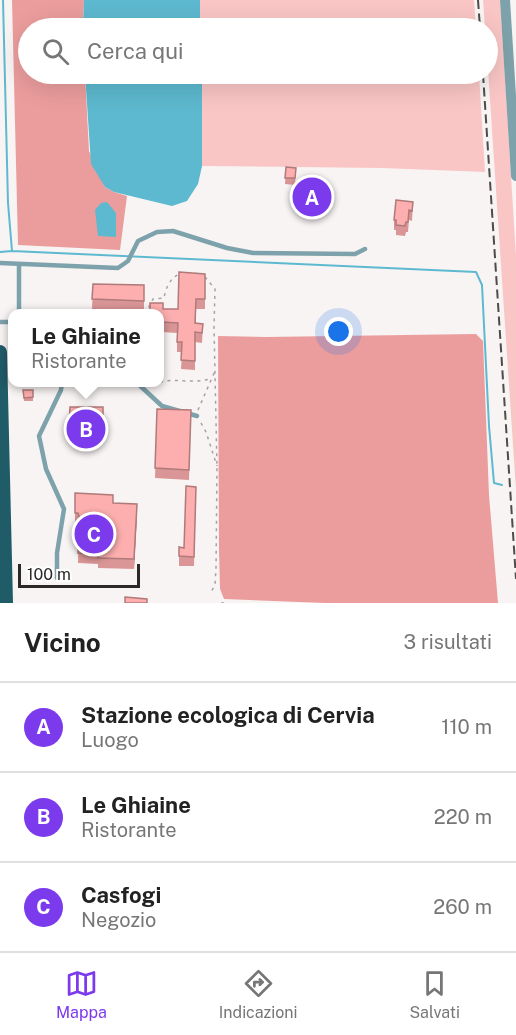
<!DOCTYPE html>
<html lang="it">
<style>
:root{--surface:#fff;--page:#f2f2f2;--text:#222;--muted:#767676;--line:#e0e0e0;--accent:#7c3aed}
body{margin:0;font-family:"Public Sans",sans-serif;background:var(--page);color:var(--text)}
.scale{position:absolute;left:18px;bottom:15px;width:122px;box-sizing:border-box;padding-left:6px;border:3px solid #2a2828;border-top:0;font-size:16px;line-height:21px;white-space:nowrap;color:#2a2828;-webkit-text-stroke:4px #fff;paint-order:stroke}
.you{position:absolute;left:339px;top:332px;width:21px;height:21px;margin:-15px;border:4px solid #fff;border-radius:50%;background:#1a73e8;box-shadow:0 0 0 9px #1a73e833}
.badge{display:grid;place-items:center;width:39px;height:39px;border-radius:50%;background:var(--accent);color:#fff;font-size:20px;font-weight:700}
.pin{position:absolute;translate:-50% -50%;border:3px solid #fff;box-shadow:0 2px 6px #0006}
.popup{position:absolute;left:8px;top:309px;width:156px;height:78px;box-sizing:border-box;display:grid;place-content:center;border-radius:12px;background:var(--surface);filter:drop-shadow(0 2px 4px #0005);font-size:20px;white-space:nowrap;color:var(--muted)}
.popup b{font-size:22px;color:var(--text)}
.popup::after{content:'';position:absolute;left:50%;top:100%;margin-left:-12px;border:12px solid transparent;border-top-color:var(--surface)}
.list{margin:0;padding:0;list-style:none}
h2{display:flex;justify-content:space-between;align-items:center;height:78px;margin:0;padding:0 24px;font-size:26px}
h2 small{font-size:20px;font-weight:400;color:var(--muted)}
.list li{display:grid;grid-template-columns:39px 1fr auto;gap:18px;align-items:center;box-sizing:border-box;height:90px;padding:0 24px;border-top:2px solid var(--line)}
.list b{display:block;font-size:22px;white-space:nowrap}
.list p{margin:0;font-size:20px;white-space:nowrap;color:var(--muted)}
.list em{font-size:20px;font-style:normal;color:var(--muted)}
.icon{flex:none;width:33px;height:33px;fill:none;stroke:currentColor;stroke-width:2;stroke-linecap:round;stroke-linejoin:round}
.map{position:relative;flex:none;width:516px;height:603px;overflow:hidden}
.search{position:absolute;background:var(--surface);box-shadow:0 6px 24px #0002;left:18px;right:18px;top:18px;height:66px;display:flex;align-items:center;gap:15px;box-sizing:border-box;padding:0 21px;border-radius:33px;color:var(--muted);font-size:22px}
.sheet{height:348px;background:var(--surface)}
nav{display:flex;justify-content:space-around;align-items:center;box-sizing:border-box;height:84px;border-top:2px solid var(--line);background:var(--surface);font-size:16px;color:var(--muted)}
nav a{display:grid;justify-items:center;gap:3px}
nav .on{color:var(--accent)}
.map>svg:first-child{display:block}
.green{fill:#f9c6c5}
.forest{fill:#eb9d9d}
.water{fill:#5db9cf}
.lines{fill:none;stroke-linecap:round;stroke-linejoin:round}
.stream{stroke:#5db9cf;stroke-width:2}
.path{stroke:#a6a2a2;stroke-width:1.5;stroke-dasharray:3 4.5;stroke-linecap:butt}
.service{stroke:#7ea2ab;stroke-width:4.5}
.tertiary{stroke:#7ea2ab;stroke-width:10}
.primary{stroke:#205b68;stroke-width:14}
.rail{stroke:#4e4b4b;stroke-width:2;stroke-dasharray:9 4.5;stroke-linecap:butt}
.wall{fill:#da9696}
.shaded-wall{fill:#b17a7a}
.building{fill:#fdaeae;stroke:#b17a7a;stroke-width:1.5}
</style>
<div class="map">
<svg width="516" height="603" viewBox="0 0 516 603">
<rect width="100%" height="100%" fill="#f8f4f3"/>
<path class="green" d="M200 0H474L476 28H200Z
M483 0H500L516 256V490L488 70V28H485Z
M202 74H479L485 172 382 168 202 166Z"/>
<path class="forest" d="M12 0H84L83 28H28V74H85L89 151 105 187 114 192 127 196 120 250 18 245Z
M476 334 483 341 489 495 498 603H325L224 599 220 589 219 550 218 336 266 337Z"/>
<path class="water" d="M84 0H200V28H83Z
M85 74H202V166L198 184 187 201 172 206 114 192 105 187 91 164Z
M107 202 116 213V237L98 236 95 210 101 203Z"/>
<g class="lines">
<path class="stream" d="M3 0 8 203 12 251
M0 252 12 251 476 272 482 285 489 426 494 483 502 485"/>
<path class="path" d="M188 273 201 274
M205 277 215 289 214 327 217 468 216 568 215 585 211 592
M145 314 153 299 164 298C166 287 170 278 181 273
M160 382C177 378 193 384 210 379
M151 386 158 382
M198 410 215 371
M201 423 206 432 217 466
M221 603H227"/>
<path class="service" d="M0 263 118 268 128 261 138 241 157 232 173 231 227 248 253 253 355 254 365 249
M19 264V314
M0 322H13
M136 382 162 406 197 416
M57 578V553L64 509 46 469 39 436 61 390 62 382"/>
<path class="tertiary" d="M505 0 516 176"/>
<path class="primary" d="M0 352 6 603"/>
<path class="rail" d="M478 0 480 28
M483 74 516 579"/>
</g>
<path class="wall" d="M286 167 296 168 295 185 285 184Z
M322 191 321 193V199L312 208 303 199V192Z
M413 202 412 221 409 220 408 232H406L405 236 396 235V230H394V220Z
M205 274V309H196V323L203 324 202 343 195 342V370L181 369 182 352H177V333L162 332 161 374H159V314L163 309H178Z
M93 284 144 285V311L92 309Z
M23 390H33V401H24Z
M70 407H103V436H85V440L69 439Z
M157 409 191 410 189 480 155 478Z
M196 487 194 566H179V547L184 548Z
M75 493 113 503 137 514 134 569 98 568V564L78 563 79 527 78 523H75Z"/>
<path class="shaded-wall" d="M322 185 321 199 312 208V201L318 189Z
M137 504V514L134 569V559Z"/>
<path class="building" d="M286 167 296 168 295 178H285Z
M316 178 322 185 318 189 321 192 312 201 303 192Z
M396 200 413 202 412 211 409 210 408 222H406L405 226 396 225V220H394Z
M179 272 205 274V299H196L195 323 203 324 202 333 195 332V361L181 360 182 342H177L178 323 162 322 161 364H159V314H150V303H163V309H178Z
M93 284 144 285V301L92 299Z
M23 390H33V397L24 398Z
M70 407H103V426H85V430L69 429Z
M157 409 191 410 189 470 155 468Z
M186 486 196 487 194 557 179 556V547L184 548Z
M75 493 113 495V503L137 504 134 559 98 558V554L78 553 80 519 78 513H75Z
M125 597 147 599V603H125Z"/>
</svg>
<div class="scale">100 m</div>
<div class="you"></div>
<div class="pin badge" style="left:312px;top:197px">A</div>
<div class="pin badge" style="left:86px;top:429px">B</div>
<div class="popup"><b>Le Ghiaine</b>Ristorante</div>
<div class="pin badge" style="left:94px;top:534px">C</div>
<div class="search"><svg class="icon" aria-label="search" viewBox="0 0 24 24"><circle cx="10" cy="10" r="6"/><path d="M15 15l6 6"/></svg>Cerca qui</div>
</div>
<section class="sheet">
<h2>Vicino<small>3 risultati</small></h2>
<ul class="list">
<li><span class="badge">A</span><div><b>Stazione ecologica di Cervia</b><p>Luogo</p></div><em>110 m</em></li>
<li><span class="badge">B</span><div><b>Le Ghiaine</b><p>Ristorante</p></div><em>220 m</em></li>
<li><span class="badge">C</span><div><b>Casfogi</b><p>Negozio</p></div><em>260 m</em></li>
</ul>
</section>
<nav>
<a class="on"><svg class="icon" aria-label="map" viewBox="0 0 24 24"><path d="M3 6l6-2 6 2 6-2v14l-6 2-6-2-6 2zM9 4v14M15 6v14"/></svg>Mappa</a>
<a><svg class="icon" aria-label="directions" viewBox="0 0 24 24"><path d="M12 3l9 9-9 9-9-9zM9 14v-3h6M13 9l2 2-2 2"/></svg>Indicazioni</a>
<a><svg class="icon" aria-label="saved" viewBox="0 0 24 24"><path d="M7 4h10v16l-5-4-5 4z"/></svg>Salvati</a>
</nav>
